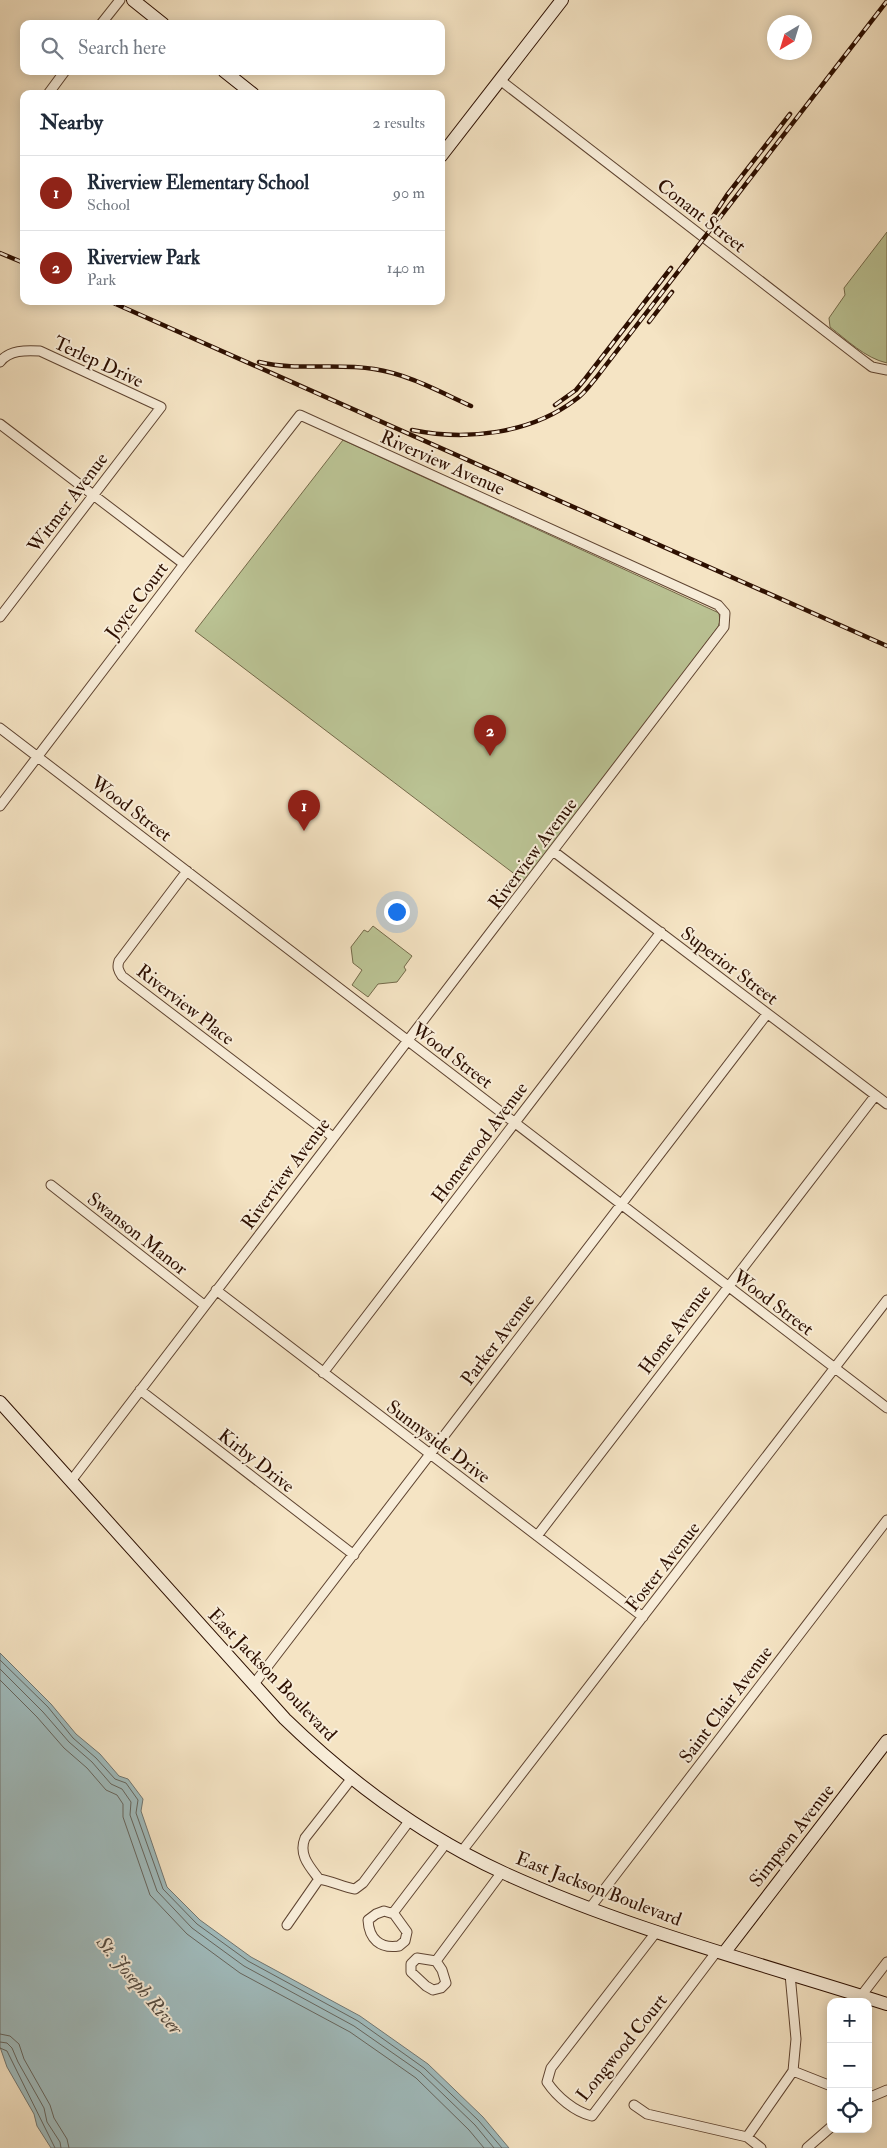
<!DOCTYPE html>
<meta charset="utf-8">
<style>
:root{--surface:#fff;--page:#f2f2f3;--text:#1f2937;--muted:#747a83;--line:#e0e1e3;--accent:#8f2418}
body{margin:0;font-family:"IM FELL Double Pica",serif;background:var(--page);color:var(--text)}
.controls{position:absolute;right:15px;bottom:15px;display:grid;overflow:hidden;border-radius:10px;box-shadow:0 2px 12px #0003}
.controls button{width:45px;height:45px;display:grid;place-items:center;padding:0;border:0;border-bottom:1px solid var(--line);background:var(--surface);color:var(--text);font:25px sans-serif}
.compass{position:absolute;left:767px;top:15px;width:45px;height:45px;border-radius:50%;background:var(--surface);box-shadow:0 2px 12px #0003;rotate:218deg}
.you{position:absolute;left:396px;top:911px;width:18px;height:18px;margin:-12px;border:4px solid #fff;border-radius:50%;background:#1a73e8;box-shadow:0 0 0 8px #1a73e833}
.badge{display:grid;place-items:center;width:32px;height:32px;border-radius:50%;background:var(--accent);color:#fff;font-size:16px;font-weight:700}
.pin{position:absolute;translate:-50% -41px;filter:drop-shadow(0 1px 2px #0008)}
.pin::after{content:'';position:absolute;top:26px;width:18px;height:15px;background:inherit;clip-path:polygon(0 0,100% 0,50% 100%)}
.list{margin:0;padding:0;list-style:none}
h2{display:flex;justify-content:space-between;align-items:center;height:65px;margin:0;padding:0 20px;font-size:21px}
h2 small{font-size:16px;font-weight:400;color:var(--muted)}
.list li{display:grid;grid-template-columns:32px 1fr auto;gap:15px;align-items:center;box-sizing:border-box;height:75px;padding:0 20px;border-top:1px solid var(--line)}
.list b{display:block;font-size:19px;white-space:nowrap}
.list p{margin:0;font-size:16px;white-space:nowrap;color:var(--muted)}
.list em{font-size:16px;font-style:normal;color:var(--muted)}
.icon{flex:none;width:28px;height:28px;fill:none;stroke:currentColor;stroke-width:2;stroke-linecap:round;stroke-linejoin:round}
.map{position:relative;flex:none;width:887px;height:2148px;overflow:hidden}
.search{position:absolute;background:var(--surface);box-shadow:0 2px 12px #0003;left:20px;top:20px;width:425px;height:55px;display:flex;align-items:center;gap:12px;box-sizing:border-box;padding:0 18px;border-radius:10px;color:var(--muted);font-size:19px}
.panel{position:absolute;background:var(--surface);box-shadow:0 2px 12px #0003;left:20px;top:90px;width:425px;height:215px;border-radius:10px}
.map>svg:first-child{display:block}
.green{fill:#bbc495;stroke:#746a4a}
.water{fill:#a0bcbe;stroke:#727772}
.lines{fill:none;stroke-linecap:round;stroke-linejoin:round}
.shore{stroke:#66665f;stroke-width:1}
.street-casing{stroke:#5f4431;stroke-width:11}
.secondary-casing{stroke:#2d0f00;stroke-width:14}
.street{stroke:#f8edd9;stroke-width:9}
.secondary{stroke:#f8edd9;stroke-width:12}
.rail-casing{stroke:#2d0f00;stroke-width:4.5}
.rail{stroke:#f8edd9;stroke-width:2.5;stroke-dasharray:8;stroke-linecap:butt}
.labels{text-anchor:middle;stroke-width:4;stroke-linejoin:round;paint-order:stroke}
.street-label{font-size:19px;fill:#2d0f00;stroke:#f8edd9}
.water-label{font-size:20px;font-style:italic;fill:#554c42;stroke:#f8edd9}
</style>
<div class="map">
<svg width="887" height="2148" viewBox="0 0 887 2148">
<rect width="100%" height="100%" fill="#f5e4c4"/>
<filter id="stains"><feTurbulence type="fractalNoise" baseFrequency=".004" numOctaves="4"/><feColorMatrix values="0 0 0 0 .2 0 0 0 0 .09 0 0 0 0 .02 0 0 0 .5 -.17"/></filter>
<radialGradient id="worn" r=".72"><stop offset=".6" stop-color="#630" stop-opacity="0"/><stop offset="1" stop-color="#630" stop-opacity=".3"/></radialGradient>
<path class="green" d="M887 232V363C865 358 847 340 830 327L829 318 845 295 844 288Z
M343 440 719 613 720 621 718 627 525 882 195 631Z
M373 926 412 956 404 967 406 970 397 982 378 984 368 997 352 985 362 970 353 963 351 947 364 930 368 932Z"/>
<path class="water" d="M0 1653 51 1704 76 1734 100 1754 119 1776 128 1779 143 1799 141 1811 167 1887 200 1920 251 1957 360 2016 428 2064 483 2117 509 2148H51L37 2126 34 2114 7 2067 0 2047Z"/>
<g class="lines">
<path class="shore" d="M0 1660 48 1707 73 1738 96 1758 115 1779 126 1783 138 1800 136 1813 163 1889 197 1924 248 1961 358 2021 424 2068 479 2121 502 2148
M0 1669 43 1712 69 1742 92 1762 111 1784 122 1789 131 1802 130 1815 157 1891 192 1928 244 1966 354 2026 420 2072 475 2125 494 2148
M0 1680 37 1717 64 1748 87 1768 106 1790 117 1795 123 1804V1817L150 1895 187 1934 240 1973 350 2032 416 2078 469 2130 484 2148
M0 2034 10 2036 19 2044 24 2059 50 2105 54 2118 67 2139 69 2148
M0 2042 7 2043 12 2048 18 2062 44 2108 47 2122 60 2142 61 2148
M0 2048 7 2051 55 2148"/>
<defs>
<path id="street" d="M101 24 120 0
M500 80 860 358 872 367 887 370
M48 94 65 71
M0 362C9 350 26 350 40 351L161 407 0 617
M0 424 184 564
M0 728 887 1408
M0 806 184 564 300 415 718 605 725 613 724 627 71 1481
M553 851 887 1104
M187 871 119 961C117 967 118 970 122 976L333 1137
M51 1185 204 1305
M216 1290 643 1617
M323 1373 661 932
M140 1390 354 1555
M537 1536 875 1096
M254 1684 767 1014
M352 1778 305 1838C298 1855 310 1867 319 1879 332 1881 343 1887 355 1889L363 1883 410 1820
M462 1851 887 1300
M590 1908 887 1520
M384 1911 394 1914 407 1932 405 1941 399 1946C380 1949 369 1939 368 1920L376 1914Z
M393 1913 447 1842
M287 1925 319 1879
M657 1931 551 2068 547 2082C557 2097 575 2112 592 2116L717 1951
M417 1958 436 1961 442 1970 446 1983 441 1988 433 1990 426 1986 411 1972V1964Z
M436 1961 502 1872
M861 1996 887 1962
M793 2071 831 2086
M868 2098 887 2090
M634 2105 647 2114 747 2137
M761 2148 747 2137 793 2071 796 2039 790 1974
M807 2148 831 2127"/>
<path id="secondary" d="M133 0 163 24
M224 71 253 94
M441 156 562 0
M0 1402 285 1719C349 1781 423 1836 504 1873 627 1929 759 1963 887 2004
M724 1953 887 1741"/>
</defs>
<use href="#street" class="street-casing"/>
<use href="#secondary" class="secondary-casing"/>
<use href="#street" class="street"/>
<use href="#secondary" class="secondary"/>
<defs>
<path id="rail" d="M710 221 727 195 790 114
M0 253 24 263
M109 301 887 646
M649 322 672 292
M259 362C297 371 335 363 374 369 408 374 440 392 471 406
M555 405 576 390 585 379 671 268
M412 430C466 441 530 434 575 400 584 394 590 385 596 378L887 1"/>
</defs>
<use href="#rail" class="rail-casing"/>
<use href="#rail" class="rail"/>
</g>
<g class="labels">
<g class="street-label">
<text transform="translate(702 215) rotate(38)" y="7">Conant Street</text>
<text transform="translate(99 361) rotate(25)" y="7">Terlep Drive</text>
<text transform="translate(443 462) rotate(24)" y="7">Riverview Avenue</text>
<text transform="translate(67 502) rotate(-53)" y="7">Witmer Avenue</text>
<text transform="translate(136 600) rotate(-53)" y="7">Joyce Court</text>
<text transform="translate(132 808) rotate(37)" y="7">Wood Street</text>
<text transform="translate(532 853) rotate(-53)" y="7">Riverview Avenue</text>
<text transform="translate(730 965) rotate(37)" y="7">Superior Street</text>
<text transform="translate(186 1004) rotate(38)" y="7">Riverview Place</text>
<text transform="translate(453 1055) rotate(37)" y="7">Wood Street</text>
<text transform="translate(479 1142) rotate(-53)" y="7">Homewood Avenue</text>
<text transform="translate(285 1173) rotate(-53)" y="7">Riverview Avenue</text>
<text transform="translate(138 1233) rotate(38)" y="7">Swanson Manor</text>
<text transform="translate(774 1302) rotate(37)" y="7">Wood Street</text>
<text transform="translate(674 1329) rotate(-53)" y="7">Home Avenue</text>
<text transform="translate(497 1339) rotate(-53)" y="7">Parker Avenue</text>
<text transform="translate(439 1441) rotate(37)" y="7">Sunnyside Drive</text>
<text transform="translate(257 1460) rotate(38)" y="7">Kirby Drive</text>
<text transform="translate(662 1566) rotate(-52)" y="7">Foster Avenue</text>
<text transform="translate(273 1674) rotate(46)" y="7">East Jackson Boulevard</text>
<text transform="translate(725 1704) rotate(-53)" y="7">Saint Clair Avenue</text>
<text transform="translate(791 1835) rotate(-52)" y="7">Simpson Avenue</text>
<text transform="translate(599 1888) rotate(21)" y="7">East Jackson Boulevard</text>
<text transform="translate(621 2047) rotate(-51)" y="7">Longwood Court</text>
</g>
<g class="water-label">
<text transform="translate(140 1985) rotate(50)" y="7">St. Joseph River</text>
</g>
</g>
<rect width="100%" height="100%" filter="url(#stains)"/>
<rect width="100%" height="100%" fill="url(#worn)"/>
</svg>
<div class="controls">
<button>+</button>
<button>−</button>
<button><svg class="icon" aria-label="locate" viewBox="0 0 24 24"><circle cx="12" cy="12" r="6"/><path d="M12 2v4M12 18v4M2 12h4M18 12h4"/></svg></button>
</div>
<svg class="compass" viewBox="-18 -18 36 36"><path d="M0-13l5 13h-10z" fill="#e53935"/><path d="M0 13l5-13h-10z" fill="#747a83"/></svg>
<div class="you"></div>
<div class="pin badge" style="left:304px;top:831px">1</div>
<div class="pin badge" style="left:490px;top:756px">2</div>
<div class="search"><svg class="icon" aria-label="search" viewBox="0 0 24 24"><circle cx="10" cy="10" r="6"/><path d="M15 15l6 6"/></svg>Search here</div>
<section class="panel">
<h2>Nearby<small>2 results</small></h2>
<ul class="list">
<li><span class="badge">1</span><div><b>Riverview Elementary School</b><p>School</p></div><em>90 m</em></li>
<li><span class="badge">2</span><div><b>Riverview Park</b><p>Park</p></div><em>140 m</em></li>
</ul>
</section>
</div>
